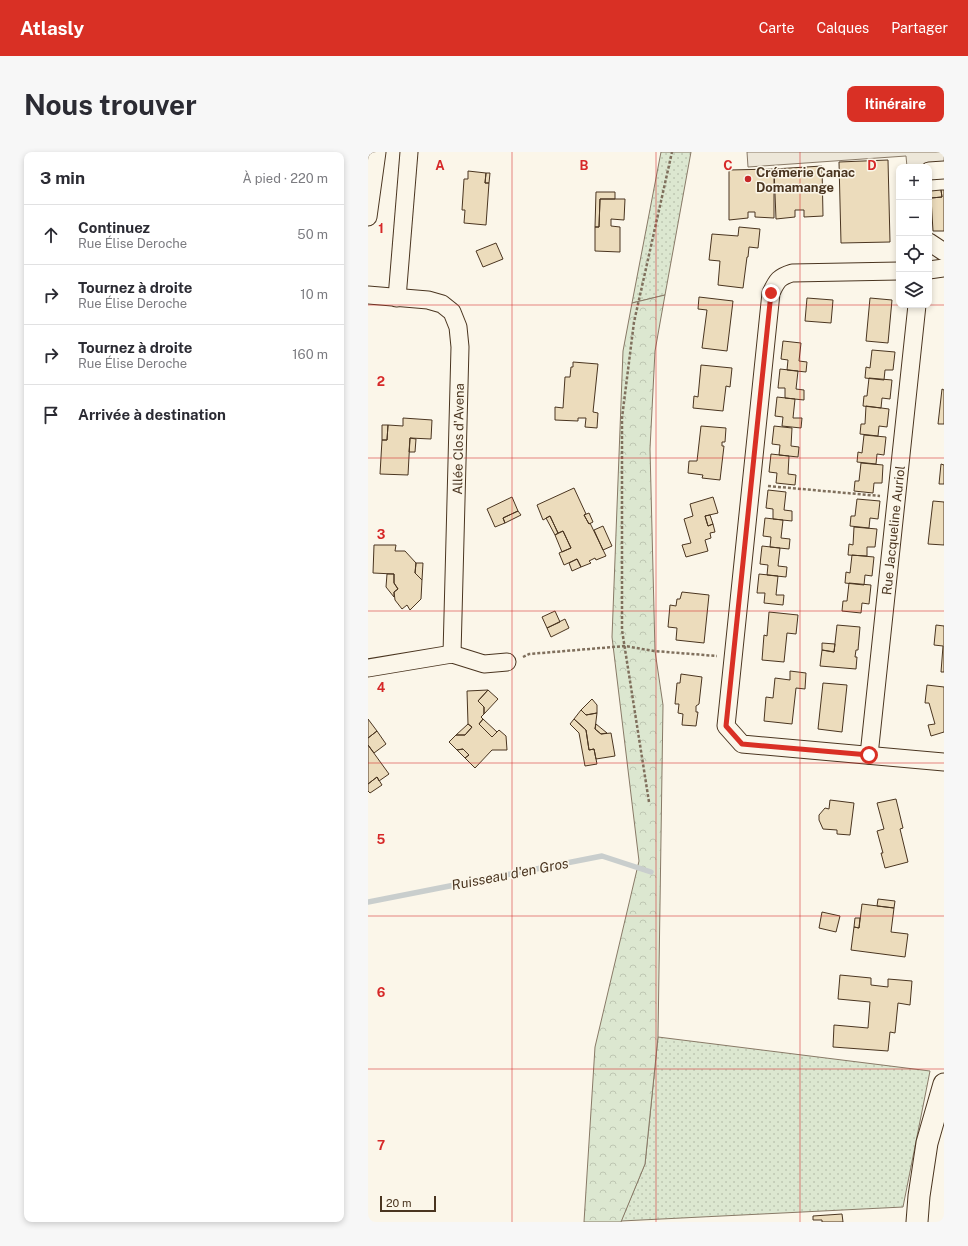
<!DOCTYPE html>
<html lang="fr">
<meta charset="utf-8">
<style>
:root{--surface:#fff;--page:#f7f7f7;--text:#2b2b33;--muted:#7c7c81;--line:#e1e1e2;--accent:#d93025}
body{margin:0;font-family:"Public Sans",sans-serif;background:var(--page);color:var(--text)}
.controls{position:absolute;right:12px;top:12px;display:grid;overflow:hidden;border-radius:8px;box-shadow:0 2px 6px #0003}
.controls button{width:36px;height:36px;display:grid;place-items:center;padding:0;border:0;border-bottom:1px solid var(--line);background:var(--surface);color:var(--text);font:20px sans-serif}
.scale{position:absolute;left:12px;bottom:10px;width:56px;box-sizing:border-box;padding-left:4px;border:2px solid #4a3520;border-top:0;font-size:11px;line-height:14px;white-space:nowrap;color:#4a3520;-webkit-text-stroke:3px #fbf6e9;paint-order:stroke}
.stop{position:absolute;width:12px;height:12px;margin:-9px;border:3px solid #d93025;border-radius:50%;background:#fff}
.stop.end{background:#d93025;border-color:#fff;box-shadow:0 1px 4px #0008}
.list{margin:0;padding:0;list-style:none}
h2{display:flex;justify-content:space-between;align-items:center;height:52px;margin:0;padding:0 16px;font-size:17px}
h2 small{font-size:13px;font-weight:400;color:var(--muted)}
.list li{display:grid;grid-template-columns:26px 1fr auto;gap:12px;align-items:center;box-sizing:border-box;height:60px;padding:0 16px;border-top:1px solid var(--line)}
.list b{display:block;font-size:15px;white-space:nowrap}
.list p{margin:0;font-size:13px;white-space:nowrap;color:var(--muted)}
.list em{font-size:13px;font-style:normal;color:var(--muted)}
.icon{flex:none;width:22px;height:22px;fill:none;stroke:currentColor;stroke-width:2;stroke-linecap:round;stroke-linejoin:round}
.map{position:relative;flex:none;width:576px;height:1070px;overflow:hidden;border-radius:8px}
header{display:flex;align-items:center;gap:24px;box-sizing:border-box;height:56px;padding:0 20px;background:var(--accent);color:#fff}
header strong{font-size:19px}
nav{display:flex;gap:22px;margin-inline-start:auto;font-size:14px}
.intro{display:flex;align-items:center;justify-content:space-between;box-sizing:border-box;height:96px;padding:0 24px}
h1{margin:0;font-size:28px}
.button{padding:10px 18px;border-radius:8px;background:var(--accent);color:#fff;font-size:14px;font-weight:700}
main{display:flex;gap:24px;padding:0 24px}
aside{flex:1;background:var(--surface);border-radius:8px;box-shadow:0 2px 6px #0003}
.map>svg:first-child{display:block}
.green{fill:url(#green-dots);stroke:#887966}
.forest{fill:url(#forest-crowns);stroke:#887966}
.parking{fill:#ede7d9;stroke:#887966}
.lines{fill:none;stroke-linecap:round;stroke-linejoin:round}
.stream{stroke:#c9cecd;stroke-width:5.5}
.building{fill:#ecdcbc;stroke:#4a3520}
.minor-casing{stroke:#4a3520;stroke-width:19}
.tertiary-casing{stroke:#4a3520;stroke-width:23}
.path{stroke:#7f6f5c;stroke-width:2.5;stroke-dasharray:3 2;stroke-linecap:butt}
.minor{stroke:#fbf6e9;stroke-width:17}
.tertiary{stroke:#fbf6e9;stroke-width:21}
.route{stroke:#d93025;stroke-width:5}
.grid{fill:none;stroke:#d62828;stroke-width:1;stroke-opacity:0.55}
.poi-dot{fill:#c62828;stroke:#fbf6e9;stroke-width:1.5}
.labels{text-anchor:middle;stroke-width:3;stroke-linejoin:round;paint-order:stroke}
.poi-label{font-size:13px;font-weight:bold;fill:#4a3520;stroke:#fbf6e9;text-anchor:start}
.street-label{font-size:13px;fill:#4a3520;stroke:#fbf6e9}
.water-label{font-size:14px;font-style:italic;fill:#4a3520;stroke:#fbf6e9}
.grid-label{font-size:13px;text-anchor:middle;font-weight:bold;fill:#d62828;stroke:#fbf6e9;stroke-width:3;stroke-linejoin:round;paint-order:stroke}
</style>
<header>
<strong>Atlasly</strong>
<nav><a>Carte</a><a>Calques</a><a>Partager</a></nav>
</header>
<div class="intro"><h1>Nous trouver</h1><a class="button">Itinéraire</a></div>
<main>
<aside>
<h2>3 min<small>À pied · 220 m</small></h2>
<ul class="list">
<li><svg class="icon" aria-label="ahead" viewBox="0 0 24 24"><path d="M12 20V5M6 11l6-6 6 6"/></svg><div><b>Continuez</b><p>Rue Élise Deroche</p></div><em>50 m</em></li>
<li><svg class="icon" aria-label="right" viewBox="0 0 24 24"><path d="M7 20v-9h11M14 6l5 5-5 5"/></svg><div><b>Tournez à droite</b><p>Rue Élise Deroche</p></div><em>10 m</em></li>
<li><svg class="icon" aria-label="right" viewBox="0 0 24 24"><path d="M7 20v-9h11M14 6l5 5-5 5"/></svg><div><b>Tournez à droite</b><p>Rue Élise Deroche</p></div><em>160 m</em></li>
<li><svg class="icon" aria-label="arrive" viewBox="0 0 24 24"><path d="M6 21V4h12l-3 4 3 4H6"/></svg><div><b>Arrivée à destination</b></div></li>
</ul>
</aside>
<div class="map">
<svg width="576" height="1070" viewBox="0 0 576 1070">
<defs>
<pattern id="green-dots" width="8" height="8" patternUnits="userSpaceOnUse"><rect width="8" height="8" fill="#dce7d0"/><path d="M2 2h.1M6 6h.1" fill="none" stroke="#bec7b2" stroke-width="1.8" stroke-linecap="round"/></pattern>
<pattern id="forest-crowns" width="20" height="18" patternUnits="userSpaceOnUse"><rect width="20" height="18" fill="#dce7d0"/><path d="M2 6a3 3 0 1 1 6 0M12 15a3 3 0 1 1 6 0" fill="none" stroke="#bec7b2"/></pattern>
</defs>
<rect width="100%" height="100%" fill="#fbf6e9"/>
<path class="green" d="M293 0H323L297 143 264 151Z
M290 885 562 919 535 1055 253 1069 277 1012Z"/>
<path class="forest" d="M297 143 287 199 282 297 287 499 295 553 290 885 277 1012 253 1070H216L227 895 271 709 244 485 255 199 264 151Z"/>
<path class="parking" d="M379 0H576V13L539 15 538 4 380 15Z"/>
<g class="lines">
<path class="stream" d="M0 750 234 704 283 720"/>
</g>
<path class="building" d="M520 8 522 90 473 91 471 10Z
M454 14 455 64 436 65V58H427V65L408 67 406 17Z
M406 17V66L387 65V60H380V66L361 68V18Z
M100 19 118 21 117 31H121L118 73 96 71 97 58H94L96 27H100Z
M118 21H122L121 31H117Z
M573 38H576V79H565L563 46 574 45Z
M573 38 574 45 563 46V39Z
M228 40H247V47H232L231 75H227Z
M232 47H257L256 68 243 67V74L252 75V100L227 99V75H231Z
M371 75 392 77 390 96 381 95 380 105H379L375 136 350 133 352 109 341 108 344 82 370 84Z
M128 91 135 107 115 115 108 99Z
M331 145 365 149 359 199 334 196 339 158 330 157Z
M439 146 465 148 463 171 437 169Z
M502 146 524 148 520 191 498 189Z
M415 189 433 191 431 209 439 210 438 220 419 218 420 208 413 207Z
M504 198 527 200 525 218H517L516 228 497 226 498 215 502 216Z
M205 210 230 212 225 260 230 261 229 276 217 275 218 266H210V269L187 268V255L195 256 197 225H202L203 215H205Z
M333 213 364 216 362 235 358 234 355 259 325 256 326 244 330 245Z
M412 217 430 219 428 237 436 238V248L417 246V236H410Z
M501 226 524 228 522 247 514 246 513 256 495 254 496 244H499Z
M574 237 576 238V272H570Z
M409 245 427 247 425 266H434L433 276 414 274 415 265 407 264Z
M498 254 521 257 519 275 511 274 510 284 492 282 493 272H497Z
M35 266 64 268 63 287 42 286 40 323 12 322 14 288H19L20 273 35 274Z
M14 273H20L19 288H14Z
M333 274 358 276 357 290H354V294H356L352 328 334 326 335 323 320 321 321 309H329Z
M406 274 424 276 423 294 431 295 430 305 411 303 412 293 404 292Z
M496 283 518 285 516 303 509 302 508 312 489 310 490 300 494 301Z
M42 286 48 287 47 300H41Z
M403 302 421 304 420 322 428 323 427 333 408 331 409 321 401 320Z
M493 311 515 313 514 331H506L505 341 486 339 487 329H491Z
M573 312 576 313V332H571Z
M206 336 218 362 216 363 221 372 222 371 238 404 228 408 227 406 221 409 223 411 213 415 209 407 196 413 191 401 203 396 195 379 190 381 182 364 175 368 169 353Z
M400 338 418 340 416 358 424 359V369L405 367V357L398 356Z
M144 345 150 359 135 366 137 371 127 375 119 357Z
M345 345 350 361 337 364 340 374 345 372 347 380 342 381 343 386 337 388 340 399 318 405 314 393 323 391 316 367 325 364 322 352Z
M489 347 512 349 510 367 502 366 501 376 482 374 483 364H487Z
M565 349 576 350V393L560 392Z
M150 359 153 363 137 371 135 366Z
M221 361 225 370 221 372 216 363Z
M342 363 345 372 340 374 337 364Z
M182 364 190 381 187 383 178 366Z
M397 366 415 368 413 386 422 387 421 397 402 395 403 385 395 384Z
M235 374 244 394 235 398 226 378Z
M486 375 509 377 507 395H499V404L480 403 481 392 485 393Z
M195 379 203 396 194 400 187 383Z
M6 393H28L27 399H37L48 411 47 421 54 428 53 447 42 458 39 453 34 457 27 448 26 440 30 437 26 431V422L5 421Z
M394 394 412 396 410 414 419 415 418 425 399 423 400 413 392 412Z
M484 403 506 405 504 424 497 423 496 433 477 431 478 420 482 421Z
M209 407 213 415 204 419 201 411Z
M48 411H55L54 428 47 421Z
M19 422H26V431L30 437 26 440V445L18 435Z
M391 422 410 424 408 443H416L415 453 396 451 397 441H389Z
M481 431 503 433 501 452 494 451 493 461 474 459 475 449H479Z
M314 440 341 443 336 491 308 488 309 476 300 475 302 453 308 454 309 447H312Z
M187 459 192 470 179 476 174 465Z
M401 460 430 463 428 482 419 481 416 510 394 508 396 483 399 484Z
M197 467 201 476 183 485 179 476Z
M469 473 492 475 490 498H488L487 505H489L488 517 452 514 454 498 466 500Z
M568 473 576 474V520H573L575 494 566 493Z
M454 491 467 492 466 500 454 498Z
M422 519 438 521 437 537 428 536 424 572 396 569 398 545 405 546 407 526 422 528Z
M313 522 334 525 331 552 328 554V560H330L328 574 314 573 315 562 310 561 311 552H307L309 531H312Z
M455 531 479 533 474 580 450 577Z
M559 533 576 535V580L563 584 560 573 567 572 561 551H557Z
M120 538 130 547 116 562V555L110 549Z
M120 538 110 549 116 555V562L113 565 115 567 111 572 124 585 131 578 138 584 139 598H124L107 616 97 606 101 603 95 597 89 598 81 590 88 583H97L104 575 100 572 99 539Z
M224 547 229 553V561L218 563 213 558Z
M213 558 218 563 229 561 227 577 233 582 243 581 247 604 228 607 226 597 221 598 218 578 206 567Z
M0 567 9 579 0 586Z
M115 567 129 580 124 585 111 572Z
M206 567 218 578 221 598 226 597 229 612 217 614 211 581 202 572Z
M100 572 104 575 97 583H88Z
M228 572 239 581 233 582 227 577Z
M9 579 18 592 6 601 0 593V586Z
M0 593 21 622 11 629 9 625 0 632Z
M95 597 101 603 97 606 89 598Z
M9 625 14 633 2 641 0 639V632Z
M528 647 535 676 532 677 540 710 517 716 513 701H515L509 679 516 677 509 651Z
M462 648 486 651 482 683 469 682V678L455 677 451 668V663L457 656 461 657Z
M510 747 527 749 526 756 509 754Z
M494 752 526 756 523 780 540 782 537 805 483 798 486 775 491 776Z
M454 760 472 764 468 780 451 776Z
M487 766H492L491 776 486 775Z
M472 823 503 826V833L520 835V827L544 829 542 853 530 851 527 881 522 880 520 899 465 895 466 873 500 876 502 850 470 847Z
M474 1062 475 1070H454V1068H445V1064Z"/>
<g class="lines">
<defs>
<g id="minor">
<path d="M561 19 576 18"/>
<path d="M0 65 9 0"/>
<path d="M561 90 576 100"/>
<path d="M561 118 576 116"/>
<path d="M531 119 424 121C411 125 409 128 403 141L358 574 374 592 576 610"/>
<path d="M0 143 60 148 74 152 84 160 90 175 92 195 84 502"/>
<path d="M29 146 41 0"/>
<path d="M0 516 84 502 116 512 139 510"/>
<path id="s1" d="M501 603 549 153"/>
</g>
<path id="tertiary" d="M549 1070 551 1044 559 991 576 932"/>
</defs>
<use href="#minor" class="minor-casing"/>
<use href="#tertiary" class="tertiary-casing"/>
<path class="path" d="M400 334 512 344
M155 505 161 502 257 494 286 499 349 504
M281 650 254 478V266L266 170 304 0"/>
<use href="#minor" class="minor"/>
<use href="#tertiary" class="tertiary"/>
</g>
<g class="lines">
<path class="route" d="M403 141 358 574 374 592 501 603"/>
</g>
<path class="grid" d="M144 0V1070M288 0V1070M432 0V1070M0 153H531M561 153H576M0 306H576M0 459H576M0 611H576M0 764H576M0 917H576"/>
<circle class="poi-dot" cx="380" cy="27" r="4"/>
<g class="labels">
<g class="poi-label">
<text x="388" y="25">Crémerie Canac<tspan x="388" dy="15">Domamange</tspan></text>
</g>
<g class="street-label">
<text transform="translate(90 287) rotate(-89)" y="5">Allée Clos d'Avena</text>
<text dy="5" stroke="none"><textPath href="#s1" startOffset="226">Rue Jacqueline Auriol</textPath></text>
</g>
<g class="water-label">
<text transform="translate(142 722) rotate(-11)" y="5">Ruisseau d'en Gros</text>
</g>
</g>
<g class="grid-label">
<text x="72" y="18">A</text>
<text x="216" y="18">B</text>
<text x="360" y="18">C</text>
<text x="504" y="18">D</text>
<text x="13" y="81">1</text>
<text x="13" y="234">2</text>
<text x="13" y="387">3</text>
<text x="13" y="540">4</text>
<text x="13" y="692">5</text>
<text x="13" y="845">6</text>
<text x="13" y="998">7</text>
</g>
</svg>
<div class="controls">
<button>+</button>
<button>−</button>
<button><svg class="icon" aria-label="locate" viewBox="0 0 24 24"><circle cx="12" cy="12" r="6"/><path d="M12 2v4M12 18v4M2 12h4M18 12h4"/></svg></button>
<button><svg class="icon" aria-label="layers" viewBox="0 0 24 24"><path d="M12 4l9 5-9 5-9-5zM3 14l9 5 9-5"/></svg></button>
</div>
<div class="scale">20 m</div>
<div class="stop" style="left:501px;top:603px"></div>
<div class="stop end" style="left:403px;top:141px"></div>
</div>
</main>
